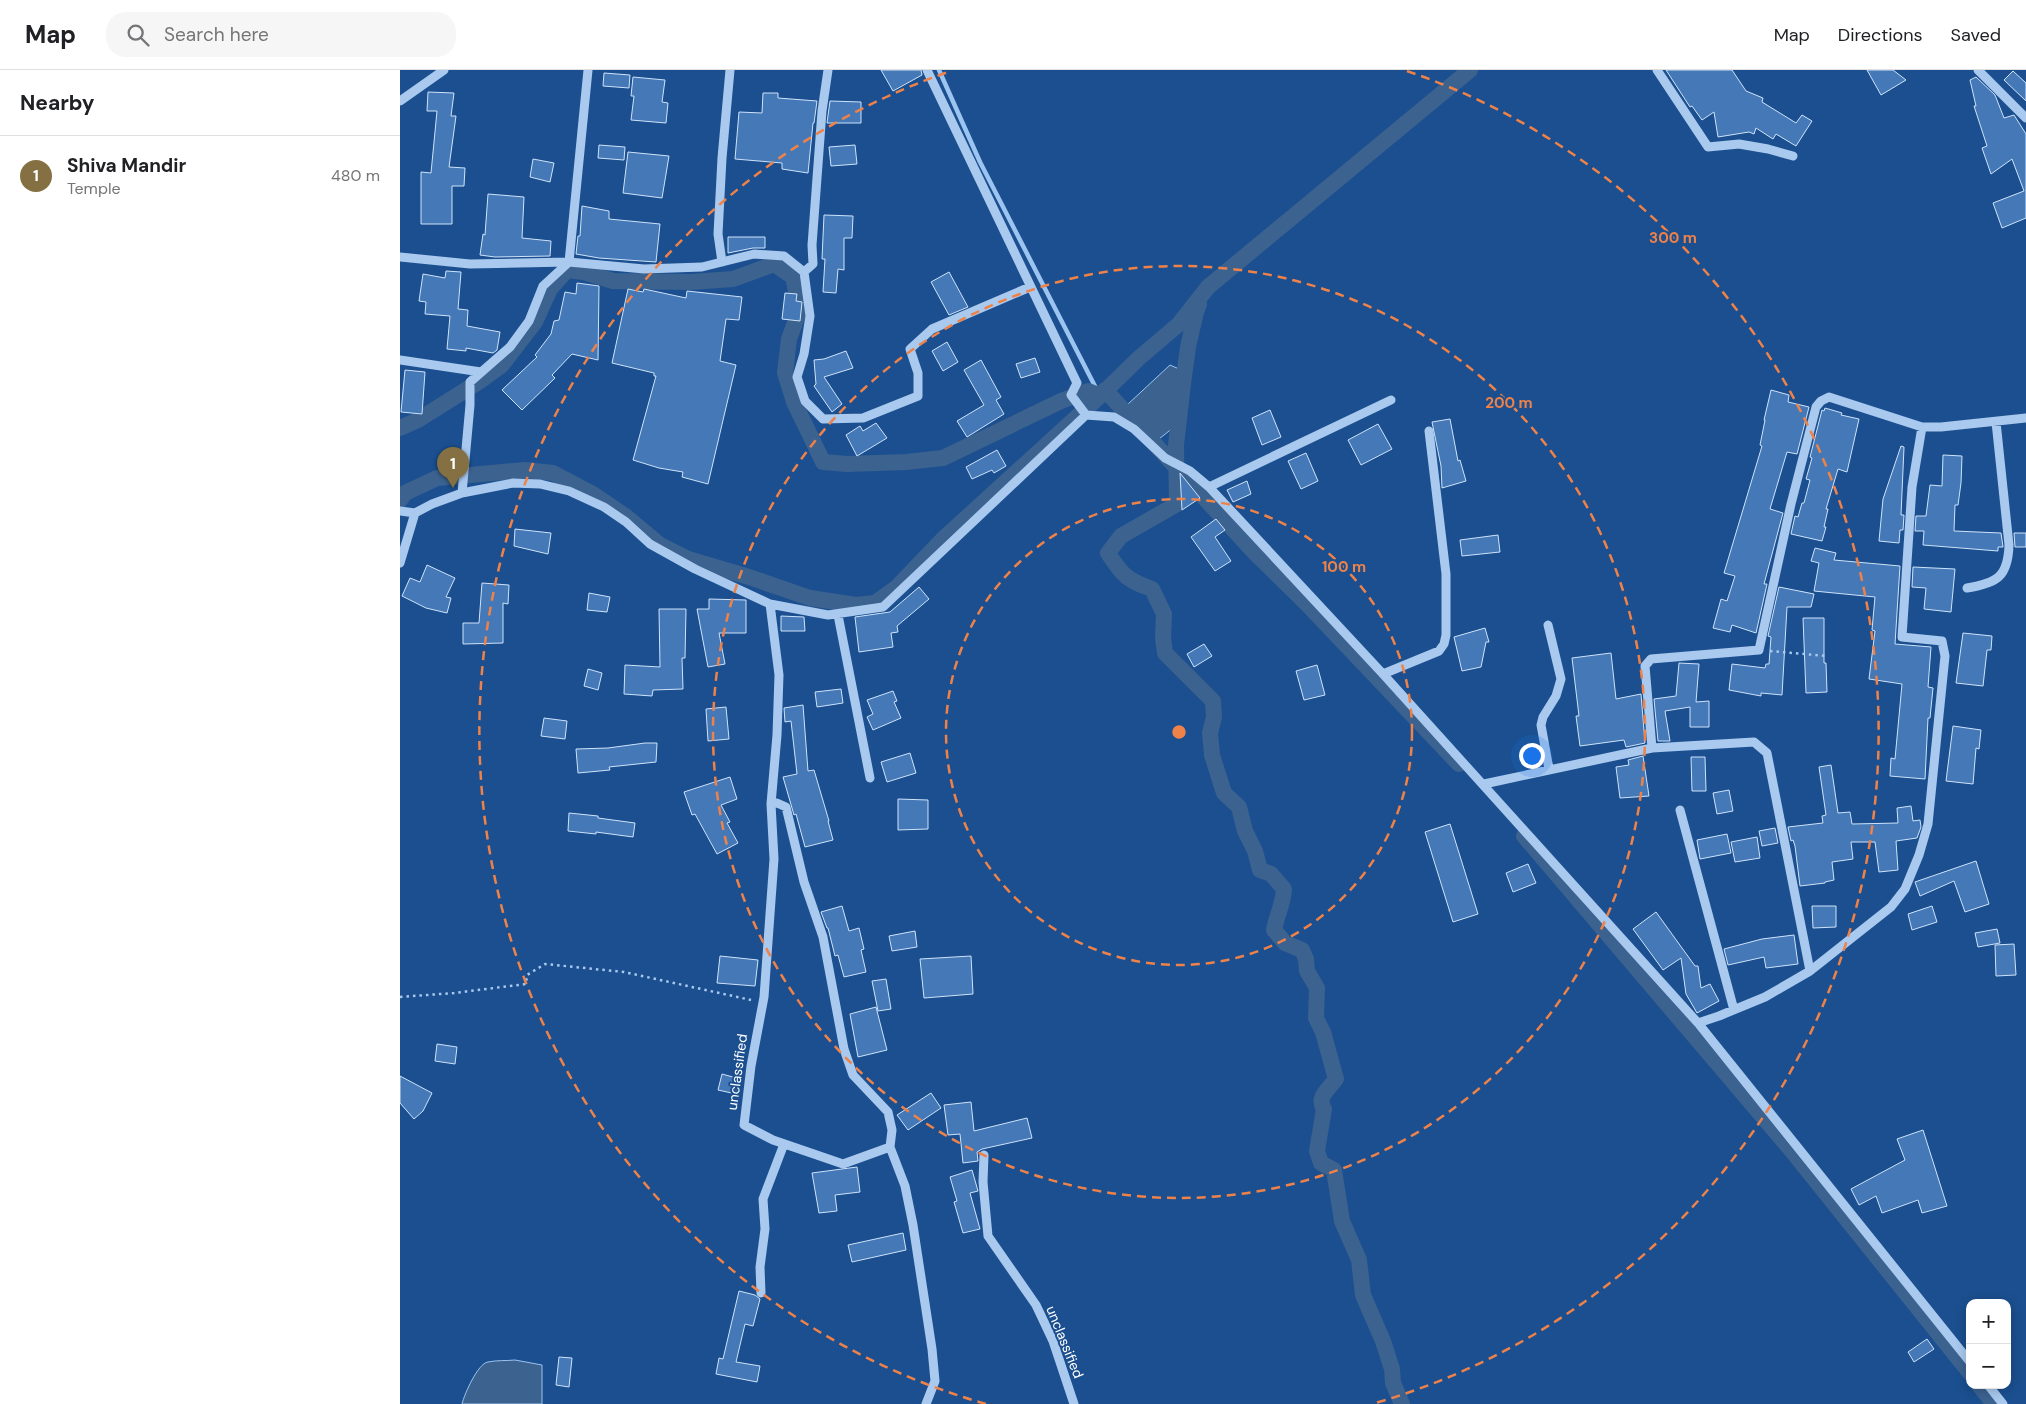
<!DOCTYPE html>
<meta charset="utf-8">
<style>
:root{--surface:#fff;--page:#f6f6f6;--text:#202124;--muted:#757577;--line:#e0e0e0;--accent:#847042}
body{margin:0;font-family:"DM Sans",sans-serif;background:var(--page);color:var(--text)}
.controls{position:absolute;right:15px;bottom:15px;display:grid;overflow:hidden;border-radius:10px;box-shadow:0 2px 12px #0003}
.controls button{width:45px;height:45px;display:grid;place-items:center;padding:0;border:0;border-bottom:1px solid var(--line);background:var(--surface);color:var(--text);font:25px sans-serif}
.you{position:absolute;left:1131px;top:685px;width:18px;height:18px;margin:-12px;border:4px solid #fff;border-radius:50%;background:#1a73e8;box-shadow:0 0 0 8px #1a73e833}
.badge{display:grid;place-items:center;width:32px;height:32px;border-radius:50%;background:var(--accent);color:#fff;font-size:16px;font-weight:700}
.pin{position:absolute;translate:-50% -41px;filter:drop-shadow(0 1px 2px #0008)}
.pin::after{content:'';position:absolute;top:26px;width:18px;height:15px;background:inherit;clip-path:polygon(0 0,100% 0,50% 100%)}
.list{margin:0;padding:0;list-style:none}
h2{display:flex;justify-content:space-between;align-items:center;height:65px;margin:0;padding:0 20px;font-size:21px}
h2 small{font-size:16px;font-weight:400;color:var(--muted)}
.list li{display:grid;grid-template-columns:32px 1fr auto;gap:15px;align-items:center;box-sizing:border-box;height:80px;padding:0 20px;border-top:1px solid var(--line)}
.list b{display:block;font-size:19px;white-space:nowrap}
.list p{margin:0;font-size:16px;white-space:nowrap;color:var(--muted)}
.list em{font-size:16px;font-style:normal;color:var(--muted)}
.icon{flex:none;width:28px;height:28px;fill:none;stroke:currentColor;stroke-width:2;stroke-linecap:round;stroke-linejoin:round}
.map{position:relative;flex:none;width:1626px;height:1334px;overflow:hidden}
header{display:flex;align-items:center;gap:30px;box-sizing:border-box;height:70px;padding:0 25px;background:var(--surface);border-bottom:1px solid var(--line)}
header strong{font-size:24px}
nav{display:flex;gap:28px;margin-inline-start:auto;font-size:18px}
.search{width:350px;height:45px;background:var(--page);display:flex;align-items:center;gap:12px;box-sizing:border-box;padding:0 18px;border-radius:20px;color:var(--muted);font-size:19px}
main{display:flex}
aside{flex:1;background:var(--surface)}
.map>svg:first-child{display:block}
.water{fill:#3c6290;stroke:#9cc4f0}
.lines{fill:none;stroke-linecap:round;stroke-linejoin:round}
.stream{stroke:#9cc4f0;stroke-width:4.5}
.canal{stroke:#3c6290;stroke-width:16}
.building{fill:#4478b7;stroke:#cfe3fa}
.path{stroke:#a9c9ee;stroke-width:2.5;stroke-dasharray:2.5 4;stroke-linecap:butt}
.minor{stroke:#a9c9ee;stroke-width:9}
.ring{fill:none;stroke:#ee8249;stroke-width:2.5;stroke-dasharray:9 6}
.labels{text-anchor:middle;stroke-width:4;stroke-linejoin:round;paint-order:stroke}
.street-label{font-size:14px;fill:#fff;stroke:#1b4f8f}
.centre{fill:#ee8249;stroke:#1b4f8f;stroke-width:2.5}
.ring-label{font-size:15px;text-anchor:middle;font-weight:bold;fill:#ee8249;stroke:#1b4f8f;stroke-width:4;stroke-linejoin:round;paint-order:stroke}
</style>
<header>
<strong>Map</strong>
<div class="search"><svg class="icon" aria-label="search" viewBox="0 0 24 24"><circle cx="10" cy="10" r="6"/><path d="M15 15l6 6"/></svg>Search here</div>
<nav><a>Map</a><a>Directions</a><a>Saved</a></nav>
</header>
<main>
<aside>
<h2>Nearby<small></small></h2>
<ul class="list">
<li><span class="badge">1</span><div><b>Shiva Mandir</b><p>Temple</p></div><em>480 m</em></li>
</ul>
</aside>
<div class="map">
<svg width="1626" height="1334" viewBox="0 0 1626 1334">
<rect width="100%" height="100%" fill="#1b4f8f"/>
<path class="water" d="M770 295 779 299 774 357 759 369 727 335Z
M115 1290 142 1295V1334H62C64 1325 78 1293 88 1292 97 1290 106 1291 115 1290Z"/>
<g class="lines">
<path class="stream" d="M539 0 580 92 700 326"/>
<path class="canal" d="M799 234 796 242 788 277 783 314 776 375 777 434 721 466 708 483C722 505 728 511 752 519L764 544 763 568 765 583 813 631 814 647 810 663 812 685 824 723 839 737 845 761 855 781 860 800 871 804 884 819C883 835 877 844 874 860L885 873 902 880 906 889 907 901 917 918 916 948 923 962 936 1009C929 1019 916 1027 924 1039L917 1081 921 1093 934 1100 942 1151 959 1190 963 1225 983 1271 992 1299 993 1313 1002 1334
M705 320 855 483 905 532 1059 694
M0 358 18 350 80 311 102 295 135 252 150 219 167 200 184 202 213 211 291 212 333 209 374 194 393 207 400 239 389 269 385 303 394 332 423 392 447 394 506 392 543 388 661 331 688 321 700 326
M0 430 5 423 37 408 125 400 153 403 193 424 224 445 260 475 288 489 349 507 410 528 456 535 475 533 496 518 543 469 700 326 739 288 779 254 808 217 1070 0
M1124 766 1392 1081 1570 1303
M1579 1315 1594 1334"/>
</g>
<path class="building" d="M481 0H521L522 5 493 21Z
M1266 0H1332L1346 21 1363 28 1362 32 1396 53 1402 45 1412 51 1396 76 1376 64 1373 69 1356 58 1354 64 1349 62 1318 67 1314 42 1302 50 1292 36 1290 37Z
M1467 0H1493L1506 10 1481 25Z
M1613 1 1626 13V31L1604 10Z
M204 3 230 5 229 18 203 16Z
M233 7 265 10 262 32 268 33 266 53 231 50 234 26H231Z
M1576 7 1595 25 1604 48 1614 45 1626 64V148L1602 158 1593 133 1624 121 1612 89 1591 104 1582 78 1587 76 1574 36H1576L1570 10Z
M28 22 54 23 51 46H56L49 97 65 98 64 116H52V154H21V102L31 103 37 41H27Z
M363 23H378V28L417 31 414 53H413L408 103 382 99V93L335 89 339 42 362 43Z
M430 31 461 32V53H427Z
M199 75 225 77 224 90 198 88Z
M455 75 457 94 431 96 429 77Z
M228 82 269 86 262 128 223 123Z
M133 89 154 93 150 112 130 107Z
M88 124 124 127 122 168 151 171 150 186 95 187 80 185 83 164 85 165Z
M182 136 209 141V149L260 154 256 192 199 188 176 184 178 166H180Z
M424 145 453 146 452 168H444V200L438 199 436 223 423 222 425 189H422Z
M328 167H365V178H353L328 183Z
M46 201 61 202 58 239 68 240 67 256 100 262 97 280 93 283 66 278V281L47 279 50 246 25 244 26 232 19 231 23 204 45 208Z
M549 202 568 237 549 245 531 212Z
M177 213 199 216 198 290 172 284 152 305 155 308 122 340 102 320 137 287 135 285 151 264 154 251 159 250 165 222 176 224Z
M228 219 243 222 244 219 286 228 287 221 342 227 339 250 326 249 320 291 336 295 308 414 282 407 283 402 259 398 233 390 256 306H254V303L212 293Z
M385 223 397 224 396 231 402 232 400 251 382 249Z
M547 272 558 292 543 301 532 281Z
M446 281 453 298 424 307 442 334 432 342 414 316 416 314 414 290 424 289Z
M635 288 640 302 621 308 616 294Z
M581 290 601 327 596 330 604 344 567 367 557 351 584 335 564 300Z
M5 300 25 302 22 344 1 342Z
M1371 320 1389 325 1388 332 1409 337 1397 384 1387 382 1370 439 1383 443 1364 514H1367L1356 563 1332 555 1330 562 1313 558 1321 529 1327 531 1335 506 1324 503 1362 376 1360 375 1365 350H1364Z
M1425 338 1442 343 1441 345 1459 349 1447 402 1438 399 1426 439H1428L1424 457H1426L1422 471 1391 464 1395 446 1398 447 1402 433H1404L1410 410 1406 409 1412 388 1410 387 1422 340 1424 341Z
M870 340 881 367 862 375 852 348Z
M1050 349 1058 391 1060 390 1066 411 1042 418 1041 396 1032 352Z
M476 353 487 368 457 386 446 365 460 356 463 361Z
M978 354 992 379 961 395 948 370Z
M1501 376 1504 377 1501 445H1504L1503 460H1500L1499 473 1479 471 1483 429Z
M597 380 606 396 594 403 592 400 572 409 566 397Z
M906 383 918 411 901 419 888 391Z
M1543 385 1562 386 1561 413 1558 435H1555L1554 461 1601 463 1603 477H1598V481L1523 475 1524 461H1515L1516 446H1526L1530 415 1542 416Z
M780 403 800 428 782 440Z
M847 411 851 424 833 432 827 420Z
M816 449 825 460 815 467 831 491 815 501 791 467Z
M115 459 151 463 148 484 114 476Z
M1614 463H1626V477H1615Z
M1098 465 1100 482 1062 486 1060 470Z
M1415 478 1436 483 1434 490 1500 496 1495 574 1531 577 1528 617 1533 618 1530 648H1528L1525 709 1490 706 1491 688 1495 689 1502 614 1469 609 1475 561 1472 560 1475 527 1414 521 1419 493 1411 491Z
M27 495 55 508 46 527 51 528 47 543 26 538 2 526 10 508 20 512Z
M1513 497 1555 499 1551 542 1524 539 1526 518 1512 517Z
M82 513 109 515 108 534 103 533V573L63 574V553H79Z
M519 517 529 529 497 556 498 562 491 563 493 577 459 582 455 547 490 542Z
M1379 517 1414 524 1411 537H1387L1382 625 1361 623V626L1329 620 1332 594 1365 598 1366 594H1369L1371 567 1368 566Z
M189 523 210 527 207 542 187 540Z
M309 529 346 530V563H319L325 594 308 597 297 539H309Z
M259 539H286L285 588H282L283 619 253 620 252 626 224 624 225 595 260 597Z
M381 546 404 547 405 561H381Z
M1403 548H1424V593H1426L1427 622 1406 623Z
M1085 558 1089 572H1086L1081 597 1062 601 1054 567Z
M1563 563 1592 566 1591 580H1587L1583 616 1556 613Z
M804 574 812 586 794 597 787 584Z
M1211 583 1216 629 1241 624 1245 673 1226 677 1224 670 1180 676 1176 646H1179L1172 588Z
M1279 593 1299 594 1296 632 1309 631V657H1290V637L1265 641 1270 671H1258L1254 629 1276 626Z
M917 595 925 625 904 630 896 601Z
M188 599 202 603 198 620 184 616Z
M441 619 443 633 417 637 415 622Z
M493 621 497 631 494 632 501 648 473 660 467 647 473 644 467 630Z
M403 635 408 701 414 700 429 751H428L433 770 405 777 396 744 394 745 383 707 397 704 391 651 385 652 384 638Z
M326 637 329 669 308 671 306 639Z
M144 648 167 651 165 669 141 666Z
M1553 656 1581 660 1579 679 1576 678 1573 714 1546 711Z
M245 673H257L256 692 209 697 210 700 178 703 176 679 208 678Z
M510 683 516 703 487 712 481 692Z
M1243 686 1249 726 1220 728 1216 697 1229 695 1228 690Z
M1291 687H1305L1306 721H1292Z
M1431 695 1438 743 1450 742 1452 754 1498 753 1497 738 1511 736 1513 751 1520 750 1521 757 1517 768 1496 771 1498 800 1479 802 1475 772H1451L1453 789 1432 792 1434 810 1425 812V813L1400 816 1395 776 1393 770 1391 771 1388 757 1423 753 1422 746 1426 745 1419 697Z
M330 707 337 729 321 735 330 752 327 753 338 773 317 784 295 744 292 745 284 722Z
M1329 720 1333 741 1317 744 1313 723Z
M498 729 528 730V759L498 760Z
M169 743 198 746V748L235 753 233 767 196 762V764L168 761Z
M1050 754 1078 844 1053 852 1025 762Z
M1375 758 1378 773 1362 776 1359 761Z
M1327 764 1331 783 1300 789 1297 770Z
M1357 767 1360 788 1335 792 1331 772Z
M1576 791 1589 834 1565 842 1554 811 1520 826 1515 812Z
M1128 794 1136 813 1113 822 1106 803Z
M442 836 449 861 459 858 464 879 461 880 466 902 444 907 438 885 435 886 428 858H427L421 842Z
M1412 836H1436V857L1413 858Z
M1532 836 1537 852 1512 860 1508 844Z
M1256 842 1295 896H1298L1301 918 1310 914 1319 931 1297 943 1286 924 1281 888 1263 900 1233 859Z
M1597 859 1600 873 1578 877 1575 863Z
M515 861 517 877 492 881 489 866Z
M1394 865 1398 894 1366 898 1364 887 1328 895 1324 879 1362 869Z
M1614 874 1616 905 1596 906 1595 875Z
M320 886 358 890 355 916 317 913Z
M571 886 573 924 524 928 520 889Z
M486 909 491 939 478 941 472 911Z
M476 937 487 980 458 987 450 944Z
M37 974 57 977 55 994 35 991Z
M322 1004 340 1009 336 1024 318 1020Z
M0 1006 32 1023 23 1041 14 1049 0 1033Z
M531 1023 541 1038 508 1060 497 1045Z
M571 1032 574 1061 627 1048 632 1068 582 1079 577 1082 578 1091 563 1093 560 1064 548 1065 544 1035Z
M1523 1060 1547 1136 1522 1143 1518 1130 1482 1143 1476 1126 1459 1135 1451 1119 1505 1090 1497 1069Z
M457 1097 460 1122 435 1125 437 1141 419 1143 412 1103Z
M572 1100 578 1121 570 1123 580 1159 563 1163 554 1132 557 1131 550 1107Z
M503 1163 506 1180 452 1192 448 1175Z
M339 1221 355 1225 360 1229 353 1256 345 1254 336 1292 360 1296 357 1312 316 1304 319 1288 323 1289Z
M1527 1269 1534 1279 1514 1292 1508 1282Z
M159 1287 172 1288 169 1317 156 1315Z"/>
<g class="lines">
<path class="path" d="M1370 581 1427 586
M0 927 54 923 126 914 127 905 145 894 224 902 351 930"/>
<path class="minor" d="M527 0 677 313 671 325 686 345
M1257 0 1308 77 1339 74 1368 79 1393 86
M1578 0 1626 48
M0 31 44 0
M0 187 70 194 169 192 188 0
M322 192 318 164 322 88 330 0
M404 202 413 194 412 175 422 41 428 0
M0 290 81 302
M809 417 991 330
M62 423 113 413 140 414 169 421 204 437 226 452 250 474 295 499 370 534 428 545 483 537 686 345 714 347 734 359 765 388 790 401 809 417 983 604 1298 953 1570 1292
M0 441 15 443
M0 493 15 443 32 434 62 423 70 335V312L110 277 129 251 143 216 169 192 244 199 302 197 354 184 384 186 404 202 410 246 404 284 397 307 405 331 423 349 463 348 518 326V303L510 279 532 259 630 217
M1567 518C1597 513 1608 507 1609 475L1596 352
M370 534 379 605 377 665 371 734 374 789 364 927 351 996 344 1055 373 1070 443 1094 490 1077 505 1116 513 1155 532 1279 535 1311 526 1334
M438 545 470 708
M1148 555 1161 609 1156 626 1143 647 1141 655 1149 699
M983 604 1039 581 1044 574 1046 565V504L1029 361
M1084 714 1252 678
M371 734 377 733 386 737 404 812 423 867 444 979 453 1005 488 1042 492 1060 490 1077
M1280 740 1334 940
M1410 901 1367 683 1354 672 1252 678 1245 596 1251 589 1359 580 1391 434 1416 337 1421 331 1429 327 1522 357
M1298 953 1319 946 1365 927 1410 901 1491 837 1505 819 1519 785 1528 754 1545 586 1542 571 1502 567 1512 417 1522 357H1541L1626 348
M584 1085 583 1112 588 1166 636 1235 653 1271 674 1334
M361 1223 360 1197 365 1159 363 1129 384 1074
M1588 1315 1603 1334"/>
</g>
<g class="ring">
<circle cx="779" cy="662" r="233"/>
<circle cx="779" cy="662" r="466"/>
<path d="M586 1334A699 699 0 0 1 551 1M1007 1A699 699 0 0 1 972 1334"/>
</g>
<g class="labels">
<g class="street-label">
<text transform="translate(337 1002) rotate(-82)" y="5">unclassified</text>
<text transform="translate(665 1272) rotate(68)" y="5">unclassified</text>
</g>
</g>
<circle cx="779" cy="662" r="8" class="centre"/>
<g class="ring-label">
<text x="1273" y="173">300 m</text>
<text x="1109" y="338">200 m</text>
<text x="944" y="502">100 m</text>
</g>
</svg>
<div class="controls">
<button>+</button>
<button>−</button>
</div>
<div class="you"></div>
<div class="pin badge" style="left:53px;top:418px">1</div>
</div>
</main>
